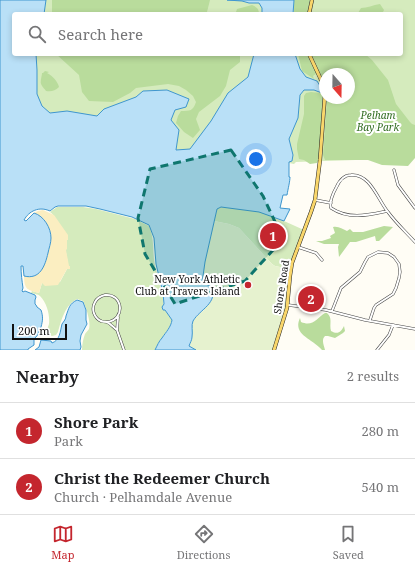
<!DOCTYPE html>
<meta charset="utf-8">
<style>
:root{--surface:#fff;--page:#f6f6f6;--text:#202124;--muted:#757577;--line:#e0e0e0;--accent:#c4262e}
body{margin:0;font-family:"Noto Serif",serif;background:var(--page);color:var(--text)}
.compass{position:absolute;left:319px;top:68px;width:36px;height:36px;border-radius:50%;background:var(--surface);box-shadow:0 2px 6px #0003;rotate:160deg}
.scale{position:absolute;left:12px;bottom:10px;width:55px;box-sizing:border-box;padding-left:4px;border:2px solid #111;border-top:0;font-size:11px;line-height:14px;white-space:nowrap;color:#111;-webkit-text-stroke:3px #fff;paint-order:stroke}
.you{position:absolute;left:256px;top:159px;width:14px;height:14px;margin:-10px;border:3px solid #fff;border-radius:50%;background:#1a73e8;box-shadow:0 0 0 6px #1a73e833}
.badge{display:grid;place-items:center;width:26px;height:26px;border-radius:50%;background:var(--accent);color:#fff;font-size:13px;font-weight:700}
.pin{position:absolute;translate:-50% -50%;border:2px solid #fff;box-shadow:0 1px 4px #0006}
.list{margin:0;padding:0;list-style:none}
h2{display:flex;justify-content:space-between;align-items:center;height:52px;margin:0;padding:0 16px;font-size:17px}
h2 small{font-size:13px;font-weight:400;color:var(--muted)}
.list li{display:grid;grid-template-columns:26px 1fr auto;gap:12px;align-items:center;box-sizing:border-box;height:56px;padding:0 16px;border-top:1px solid var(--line)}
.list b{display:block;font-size:15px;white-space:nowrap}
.list p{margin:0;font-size:13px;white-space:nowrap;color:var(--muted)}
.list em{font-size:13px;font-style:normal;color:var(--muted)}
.icon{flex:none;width:22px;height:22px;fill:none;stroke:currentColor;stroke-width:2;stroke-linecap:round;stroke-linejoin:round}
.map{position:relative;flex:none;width:415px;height:350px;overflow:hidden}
.search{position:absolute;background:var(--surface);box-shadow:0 2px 6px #0003;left:12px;right:12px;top:12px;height:44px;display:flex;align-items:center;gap:10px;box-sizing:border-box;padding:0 14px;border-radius:4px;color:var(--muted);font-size:15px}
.sheet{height:164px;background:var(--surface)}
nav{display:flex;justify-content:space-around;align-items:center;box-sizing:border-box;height:56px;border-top:1px solid var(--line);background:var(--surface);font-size:11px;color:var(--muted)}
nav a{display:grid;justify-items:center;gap:2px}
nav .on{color:var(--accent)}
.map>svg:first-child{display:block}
.green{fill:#d5ebbd;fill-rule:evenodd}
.forest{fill:#b9dc9c}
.sand{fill:#fbeec1}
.pitch{fill:#e6f2cf}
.water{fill:#b9e0f7;stroke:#3f96cf}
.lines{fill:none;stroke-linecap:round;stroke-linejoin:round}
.minor-casing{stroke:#444;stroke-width:3}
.major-casing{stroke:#222;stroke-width:4}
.minor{stroke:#fff;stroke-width:2}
.major{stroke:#f9d66b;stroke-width:3}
.marked{fill:#0f766e;fill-opacity:0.2;stroke:#0f766e;stroke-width:3;stroke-dasharray:8 5;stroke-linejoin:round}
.poi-dot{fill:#c4262e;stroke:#fff;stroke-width:1.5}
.labels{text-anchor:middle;stroke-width:4;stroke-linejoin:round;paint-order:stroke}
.park-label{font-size:10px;font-style:italic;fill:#2f6b1f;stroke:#fff}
.poi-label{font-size:10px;fill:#111;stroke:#fff;text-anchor:end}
.street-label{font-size:10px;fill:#111;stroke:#fff}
</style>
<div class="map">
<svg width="415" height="350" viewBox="0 0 415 350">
<rect width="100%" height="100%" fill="#fffdf5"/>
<path class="green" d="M45 0H262V14H41Z
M294 0H415V158L296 162 294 164 289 163V177H290L287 195H283L280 208 290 209 284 221 304 230 290 269 275 266 272 264 239 228 229 224 214 221 217 209 221 207 241 209 285 54H401V14H293ZM325 74H349V98H325Z
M33 54H258L257 60 211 151 86 154 53 124 21 89 14 69Z
M57 207H83L96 209 135 219 149 226C155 240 152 252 155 266 157 279 165 293 163 306L162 308V310H165L172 320C171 327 166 332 162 338 159 341 157 346 155 350H82C82 345 83 339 85 334 86 332 88 331 89 329 91 322 86 307 83 301L77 299C65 305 61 321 58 332L56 335 52 336 48 334C46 329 48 328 49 324 50 315 47 303 40 296 38 294 34 294 31 293L32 291 39 293 42 283 60 282 67 269H69C65 252 65 224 50 212Z"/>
<path class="forest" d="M52 0H210L207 12V14H52Z
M294 0H310L307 14H294Z
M380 4 384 10 382 14H359L358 13 361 8C367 8 373 5 380 4Z
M252 5C257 7 259 9 259 14H236V12L237 9Z
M56 54H236L240 55V62L230 70 226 86 220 96 199 112 196 119 200 130 193 138 184 132 176 123 178 116 181 111C190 111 193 111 196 102L193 96 186 90 179 86 168 84 136 88 130 93 113 102 89 101 82 92 79 75Z
M298 54H307L312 65 317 73 313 76 314 79 302 71Z
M311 54H365L372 60 388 80 396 104 410 122 412 124 415 125V158L408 166 382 165 368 160H325L323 155 327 98H349V74H325V84Z
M45 71 49 72 47 73C53 76 58 82 59 87 55 91 51 92 46 91 45 89 42 87 41 84 40 81 42 76 42 73H43Z
M311 92 320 93 323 95 319 159 317 163 310 164 304 160 299 159 297 149V144L304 114V96L306 93Z
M384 226 393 227 379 241H376L375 236 356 242H350L339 257 338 247 339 244H324L316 241H322L331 238 330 236 335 233 333 227C339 226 342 229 347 231L350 229 353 232H363Z
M325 313H327C333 318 329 324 331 331 338 335 341 332 344 326L345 331 343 333 335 338 328 336H325C321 340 324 345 325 350H322C313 339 292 335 300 318L301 322C313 327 317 318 325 313Z"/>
<path class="sand" d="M43 210 54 215 68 235V240H67V249L66 250 69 266H70V269H67L58 285 45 286 42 283 39 293C28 290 24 290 24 276 28 277 32 278 36 275 39 273 44 266 45 263 47 258 51 242 51 238 50 228 44 216 34 213L38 211Z"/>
<path class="pitch" d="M214 221 229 224 239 228 272 264 275 266 290 269 288 305 274 350H196L189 347 192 338V322L199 314 204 310 202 283 205 262Z"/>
<path class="water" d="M0 0H46L44 14H14V54H36L37 70V94L42 106 50 113 67 111 97 116 104 109 136 97 143 91 167 90 189 99 186 107 175 110 171 120 179 130 176 150 190 149 211 121 228 93 248 77 254 54H295L300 69 306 77 317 81 322 89V93L314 90H304L300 95 298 118 289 139 293 155 292 161 289 162V177H290C290 181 288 189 287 195H283L280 208 290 209 284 221 259 212 221 207 217 209 205 262 202 283 211 286C219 303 200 309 193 321 191 325 193 332 192 337 192 340 190 343 189 346L196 350H155C157 346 159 341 162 338 166 332 171 327 172 320L165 310H163L162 307 164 304 163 293 156 264 154 238 149 225 132 217 100 209 86 206H58L55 207 50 211C39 206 29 211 24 220L26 221 34 213C44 216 51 228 51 238 51 243 49 248 48 253 45 266 40 280 24 276L23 266H21C21 274 22 281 23 288L22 291 23 292 25 291 35 295 36 297 35 300V304L36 305 37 307 41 310C43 316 43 320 41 327 38 334 40 333 34 339V345L28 349V350H0Z
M227 0H294L293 14H262V8L259 3H249L242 1Z
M77 300 83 302 86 310V320L87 324 81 335 80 341 81 347 80 350H35L39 347 41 340 51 341 52 343C60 340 60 332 62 324 64 321 66 319 66 316 69 308 69 304 77 300Z"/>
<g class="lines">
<defs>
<path id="minor" d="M394 170 398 185 415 208
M315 200 331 203
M387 211C368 215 349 220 331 208 329 203 333 193 336 188 339 181 344 175 351 175 370 173 378 200 388 212 396 223 406 232 415 242
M298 247 316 253 322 260
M288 305 326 310 365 320 415 329
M332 311 341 288 360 272 365 262 368 257 378 252 388 253 394 257 399 264 400 272 399 278 396 288 393 294 376 305 374 308 370 320
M118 317 117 330 124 350
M107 322C126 320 123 293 105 295 101 296 97 298 95 302 91 309 94 318 101 321 103 322 105 322 107 322 111 324 114 328 117 330
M377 350 389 335 393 325"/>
<path id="major" d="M309 14 312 0
M274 350 287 308 290 276 292 263 311 212 315 200 320 160 325 94 323 84 309 54"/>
</defs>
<use href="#minor" class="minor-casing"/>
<use href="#major" class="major-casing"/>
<use href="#minor" class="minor"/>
<use href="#major" class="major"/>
</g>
<path class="marked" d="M231 150 263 196 283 239 245 281 175 304 145 254 138 218 150 169Z"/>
<circle class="poi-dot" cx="248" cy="285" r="4"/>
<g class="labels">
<g class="park-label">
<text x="378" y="119">Pelham<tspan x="378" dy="12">Bay Park</tspan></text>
</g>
<g class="poi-label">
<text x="240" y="283">New York Athletic<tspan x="240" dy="12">Club at Travers Island</tspan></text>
</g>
<g class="street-label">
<text transform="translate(281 287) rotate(-81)" y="4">Shore Road</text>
</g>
</g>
</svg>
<svg class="compass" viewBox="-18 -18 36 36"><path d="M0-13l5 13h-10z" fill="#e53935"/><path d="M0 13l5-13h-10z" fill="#757577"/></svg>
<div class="scale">200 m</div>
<div class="you"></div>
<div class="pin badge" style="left:273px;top:236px">1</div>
<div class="pin badge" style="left:311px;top:299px">2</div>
<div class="search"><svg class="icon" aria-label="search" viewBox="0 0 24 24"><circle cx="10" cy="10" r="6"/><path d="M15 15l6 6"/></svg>Search here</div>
</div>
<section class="sheet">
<h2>Nearby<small>2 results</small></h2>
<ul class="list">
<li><span class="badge">1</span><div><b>Shore Park</b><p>Park</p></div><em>280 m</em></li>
<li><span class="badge">2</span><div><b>Christ the Redeemer Church</b><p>Church · Pelhamdale Avenue</p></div><em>540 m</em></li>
</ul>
</section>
<nav>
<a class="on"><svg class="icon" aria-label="map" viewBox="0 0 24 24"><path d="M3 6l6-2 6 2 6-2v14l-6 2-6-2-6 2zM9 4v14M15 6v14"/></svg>Map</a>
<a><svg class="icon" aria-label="directions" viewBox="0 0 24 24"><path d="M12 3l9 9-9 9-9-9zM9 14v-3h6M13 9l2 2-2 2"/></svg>Directions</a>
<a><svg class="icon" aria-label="saved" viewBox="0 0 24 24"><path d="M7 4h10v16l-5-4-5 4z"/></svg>Saved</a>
</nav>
